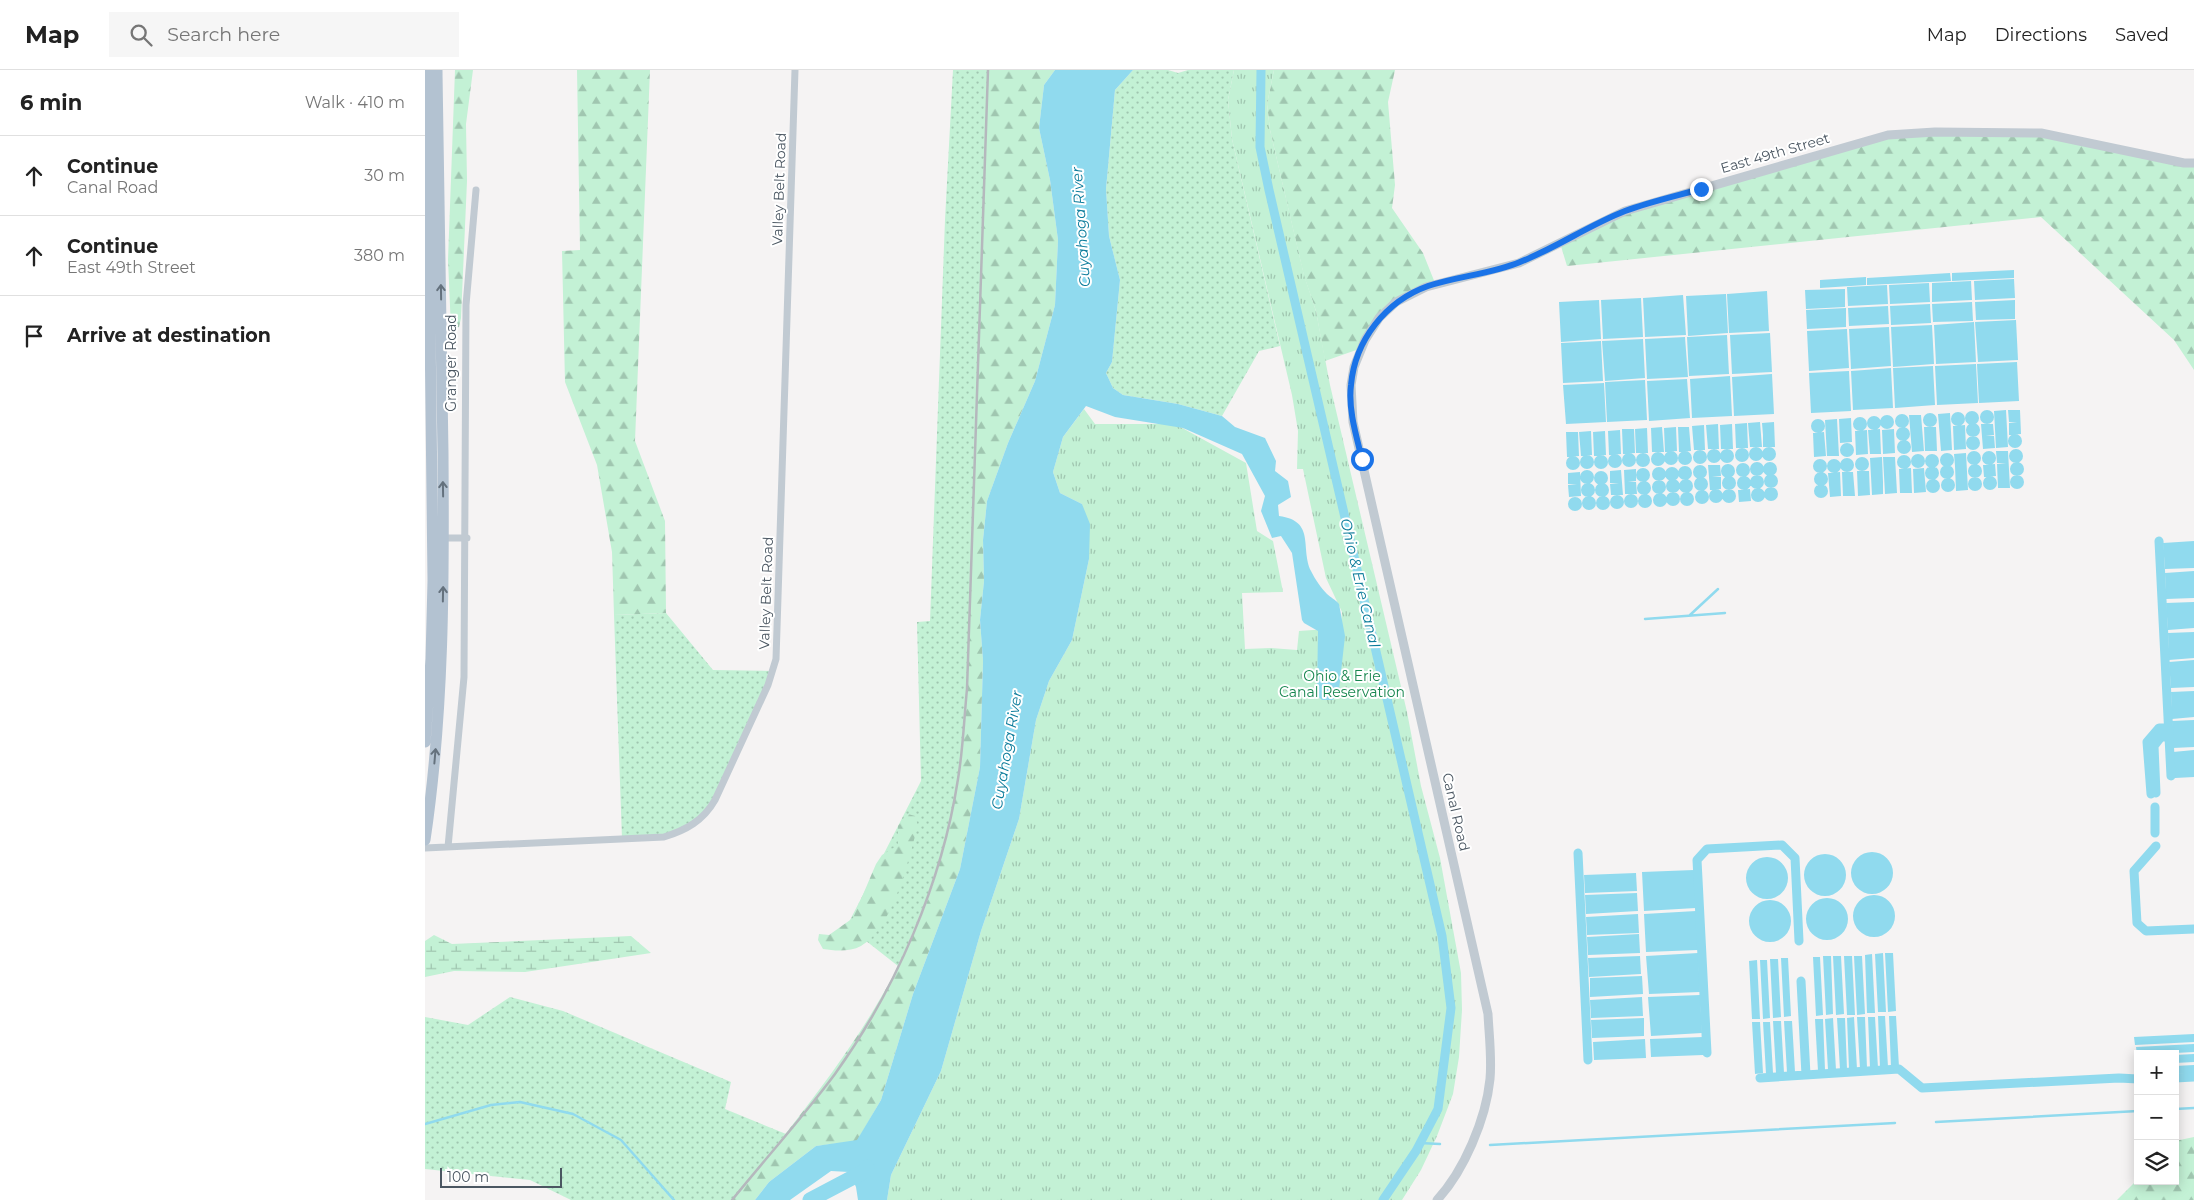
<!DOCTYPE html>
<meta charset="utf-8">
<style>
:root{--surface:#fff;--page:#f6f6f6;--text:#222;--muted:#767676;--line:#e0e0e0}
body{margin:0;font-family:Montserrat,sans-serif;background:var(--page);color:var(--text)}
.controls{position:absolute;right:15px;bottom:15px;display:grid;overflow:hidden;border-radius:0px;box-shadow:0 2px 12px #0003}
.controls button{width:45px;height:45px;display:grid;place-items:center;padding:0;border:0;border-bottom:1px solid var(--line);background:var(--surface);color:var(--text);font:25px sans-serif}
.scale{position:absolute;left:15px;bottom:12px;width:122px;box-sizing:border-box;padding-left:5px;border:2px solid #4a5661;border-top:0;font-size:14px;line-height:18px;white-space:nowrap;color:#4a5661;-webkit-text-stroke:4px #fff;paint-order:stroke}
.stop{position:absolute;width:15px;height:15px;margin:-11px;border:4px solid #1a73e8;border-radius:50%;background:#fff}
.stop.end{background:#1a73e8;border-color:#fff;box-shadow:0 1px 5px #0008}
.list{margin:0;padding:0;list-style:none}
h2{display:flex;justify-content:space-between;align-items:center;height:65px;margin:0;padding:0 20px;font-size:21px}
h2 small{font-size:16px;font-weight:400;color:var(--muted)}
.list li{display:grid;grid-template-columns:32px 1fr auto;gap:15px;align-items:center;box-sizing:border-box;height:80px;padding:0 20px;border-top:1px solid var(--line)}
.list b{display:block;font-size:19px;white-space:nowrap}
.list p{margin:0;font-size:16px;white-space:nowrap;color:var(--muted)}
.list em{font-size:16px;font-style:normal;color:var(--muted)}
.icon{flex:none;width:28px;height:28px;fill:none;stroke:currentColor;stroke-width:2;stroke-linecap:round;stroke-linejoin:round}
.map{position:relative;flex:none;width:1769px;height:1130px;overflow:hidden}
header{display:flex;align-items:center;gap:30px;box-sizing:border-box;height:70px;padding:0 25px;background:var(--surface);border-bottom:1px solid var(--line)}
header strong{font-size:24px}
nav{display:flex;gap:28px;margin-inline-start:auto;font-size:18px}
.search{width:350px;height:45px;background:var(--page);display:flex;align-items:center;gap:12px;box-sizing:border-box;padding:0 18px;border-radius:0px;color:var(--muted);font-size:19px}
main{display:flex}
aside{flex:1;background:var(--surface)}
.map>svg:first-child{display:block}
.grass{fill:url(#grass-dots)}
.forest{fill:url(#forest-firs)}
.wetland{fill:url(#wetland-marsh)}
.park{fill:url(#park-tufts)}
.water{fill:#90daee}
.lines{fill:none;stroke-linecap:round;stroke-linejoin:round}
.stream{stroke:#90daee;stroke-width:2.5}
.canal{stroke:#90daee;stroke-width:9}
.river{stroke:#90daee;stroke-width:15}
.minor{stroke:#c1cad2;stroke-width:7}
.tertiary{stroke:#c1cad2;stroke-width:9}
.primary{stroke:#b3c2d1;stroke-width:11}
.rail{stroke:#b5b8bd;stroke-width:2.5}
.oneway{stroke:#64717d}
.route{stroke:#1a73e8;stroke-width:6}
.labels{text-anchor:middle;stroke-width:4;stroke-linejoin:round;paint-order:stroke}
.street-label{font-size:14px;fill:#4a5661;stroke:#fff}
.park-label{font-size:14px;fill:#17864f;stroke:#fff}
.water-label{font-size:15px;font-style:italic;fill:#0c7c9b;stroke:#fff}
</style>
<header>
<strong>Map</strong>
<div class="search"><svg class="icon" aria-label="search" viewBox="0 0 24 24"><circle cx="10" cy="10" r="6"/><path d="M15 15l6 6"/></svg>Search here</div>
<nav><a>Map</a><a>Directions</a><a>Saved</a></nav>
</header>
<main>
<aside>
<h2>6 min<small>Walk · 410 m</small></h2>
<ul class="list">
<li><svg class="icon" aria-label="ahead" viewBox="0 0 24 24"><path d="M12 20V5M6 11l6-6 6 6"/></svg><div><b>Continue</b><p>Canal Road</p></div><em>30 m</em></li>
<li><svg class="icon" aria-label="ahead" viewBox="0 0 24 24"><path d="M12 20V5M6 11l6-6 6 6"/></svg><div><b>Continue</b><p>East 49th Street</p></div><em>380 m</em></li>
<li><svg class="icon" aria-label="arrive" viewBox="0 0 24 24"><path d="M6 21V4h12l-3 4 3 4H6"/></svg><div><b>Arrive at destination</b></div></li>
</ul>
</aside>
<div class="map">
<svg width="1769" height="1130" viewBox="0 0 1769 1130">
<defs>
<pattern id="grass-dots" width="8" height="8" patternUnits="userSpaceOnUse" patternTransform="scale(1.25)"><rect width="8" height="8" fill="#c3f1d5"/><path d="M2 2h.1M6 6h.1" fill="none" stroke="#a0c6b0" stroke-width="1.8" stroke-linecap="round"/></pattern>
<pattern id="forest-firs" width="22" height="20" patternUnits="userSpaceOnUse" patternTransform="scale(1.25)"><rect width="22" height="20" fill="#c3f1d5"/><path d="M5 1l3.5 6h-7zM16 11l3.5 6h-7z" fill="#a0c6b0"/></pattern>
<pattern id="wetland-marsh" width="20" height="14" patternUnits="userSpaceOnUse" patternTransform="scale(1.25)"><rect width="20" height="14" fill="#c3f1d5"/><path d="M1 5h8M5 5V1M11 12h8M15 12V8" fill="none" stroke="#a0c6b0"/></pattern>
<pattern id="park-tufts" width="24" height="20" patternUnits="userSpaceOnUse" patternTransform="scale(1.25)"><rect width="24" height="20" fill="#c3f1d5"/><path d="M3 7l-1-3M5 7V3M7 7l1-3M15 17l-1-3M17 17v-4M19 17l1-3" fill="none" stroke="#a0c6b0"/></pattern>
</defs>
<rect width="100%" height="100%" fill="#f5f3f3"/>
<path class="grass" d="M528 0H563L542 619C539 649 538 680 533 710 522 776 501 836 473 896L422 856 496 711 492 552 505 551 520 150Z
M708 0H743L753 3 763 0H809L803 30 807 69 855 276 834 281 797 346 753 334 698 325 688 318 681 303 687 292 695 210 684 166 681 119 690 20Z
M241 543 288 600 348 601 283 743 239 767 197 769 189 545Z
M85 927 138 941 306 1012 300 1039 361 1064 307 1130H146L105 1110 0 1099V947L43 955Z"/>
<path class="forest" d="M30 0H48L41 54 42 111 36 248 34 257 26 259 23 190Z
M152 0H225L210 371 240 451 241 543 189 545 187 482 172 395 140 312 137 181 155 180Z
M563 0H630L619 15 614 58 625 110 633 170 630 235 610 311 583 373 562 431 558 470 559 511 555 550 558 591 555 697 535 799 488 924 456 1030 432 1071 391 1076 344 1112 330 1130H307C394 1023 486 913 519 776 532 724 537 672 542 619Z
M849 0H970L963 32 970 115 967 138 998 183 1010 213 971 232 937 278 900 291 891 241 879 206 845 60 842 34Z
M1616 63 1769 93V300L1749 270 1616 147 1142 196 1135 173 1200 141 1463 65Z
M483 744 490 746 493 756C483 789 469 857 436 876 425 882 410 881 398 879L393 870 394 864 404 865 428 848 451 794 457 785 473 775V756Z
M1769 1067V1130H1692L1713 1109V1111H1750V1071Z"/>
<path class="wetland" d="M9 865 27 874 206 866 226 883 100 902 29 901 0 907V871Z"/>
<path class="park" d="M809 0H849L842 34 845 60 879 205 891 241 905 315 982 642 996 716 1015 788 1036 903 1037 940 1034 987 1028 1024 1012 1066 996 1100 977 1130H462L466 1105 516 1001 556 861 594 749 611 650 624 611 647 570 664 489 657 434 635 423 628 402 638 367 659 339 670 354H750L821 393 832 461 848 471 858 522 817 523 820 579 846 578 872 580 874 561 916 558 917 542 901 508 878 399H872L873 361 867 325 807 69 803 30Z"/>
<path class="water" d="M630 0H708L690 20 681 119 684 166 695 210 687 292 681 303 688 318 698 325 753 334 797 346 810 357 840 368 851 391 850 401 863 411 866 427 853 435 854 446C891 451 875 478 886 501 890 509 896 518 902 524 906 528 910 529 914 534L920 566 914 620 908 630H897L892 625 893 561 879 553 877 550 867 483 856 466 847 468 836 441 840 426 817 384 758 358 690 347 661 336 638 367 628 402 635 423 657 434 665 454 664 489 647 570 624 611 611 650 594 749 556 861 516 1001 466 1105 462 1130H433L431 1117 424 1102 406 1101 365 1130H330L344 1112 391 1076 432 1070 456 1030 488 924 535 799 555 697 558 591 555 550 559 511 558 470 562 431 583 373 610 311 630 235 633 170 625 110 614 58 619 15Z
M1589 200V208L1527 211V203Z
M1525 203 1526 211 1442 215V208Z
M1441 207V215L1395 218V210Z
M1589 209 1590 228 1550 230 1549 211Z
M1546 211 1547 230 1507 232V213Z
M1504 213 1505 232 1465 234 1464 215Z
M1462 215 1463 234 1423 236 1422 217Z
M1420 219V237L1381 239 1380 220Z
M1342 221 1344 261 1304 263 1302 224Z
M1301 224 1303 263 1263 266 1261 226Z
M1258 225 1261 265 1220 267 1218 228Z
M1216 228 1218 267 1178 269 1176 230Z
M1174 230 1176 269 1136 272 1134 232Z
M1590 230V249L1551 250 1550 232Z
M1547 232 1548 251 1508 252 1507 234Z
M1505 234 1506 253 1466 255 1465 236Z
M1463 236 1464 254 1424 256 1423 238Z
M1421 238V257L1382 259 1381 240Z
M1591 250 1593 290 1553 292 1550 252Z
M1549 252 1551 292 1511 294 1509 255Z
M1507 255 1509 294 1468 297 1466 257Z
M1464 257 1466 296 1426 299 1424 259Z
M1422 259 1424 298 1384 301 1382 261Z
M1345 263 1347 302 1307 304 1305 265Z
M1302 265 1304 304 1264 306 1262 267Z
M1260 267 1263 307 1222 309 1220 269Z
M1218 269 1220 308 1180 311 1177 271Z
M1176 271 1178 311 1138 313 1136 273Z
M1592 292 1594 331 1554 333 1552 294Z
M1551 294 1553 333 1512 335 1510 296Z
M1508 296 1510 335 1470 338 1468 298Z
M1466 298 1468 338 1428 340 1426 301Z
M1424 301 1426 341 1386 343 1384 303Z
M1347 304 1349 344 1309 346 1307 307Z
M1305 306 1307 346 1267 348 1265 309Z
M1262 309 1265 348 1224 351 1222 311Z
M1220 310 1222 350 1182 352 1180 312Z
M1179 313 1181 352 1141 354 1138 315Z
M1581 340 1583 377 1571 378 1569 341Z
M1583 340H1595L1596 364 1584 365V353L1592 352H1584Z
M1555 347a7 7 0 1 1 14 0a7 7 0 1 1-14 0Z
M1540 348a7 7 0 1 1 14 0a7 7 0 1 1-14 0Z
M1526 349a7 7 0 1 1 14 0a7 7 0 1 1-14 0Z
M1525 343 1527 380 1516 381 1513 344Z
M1498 350a7 7 0 1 1 14 0a7 7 0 1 1-14 0Z
M1470 351a7 7 0 1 1 14 0a7 7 0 1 1-14 0Z
M1484 345H1496L1499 381 1487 382Z
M1455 352a7 7 0 1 1 14 0a7 7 0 1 1-14 0Z
M1442 353a7 7 0 1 1 14 0a7 7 0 1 1-14 0Z
M1428 354a7 7 0 1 1 14 0a7 7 0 1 1-14 0Z
M1426 348 1427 372 1415 373 1414 349Z
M1412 349 1414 386H1402L1400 350Z
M1386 356a7 7 0 1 1 14 0a7 7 0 1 1-14 0Z
M1335 352 1337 377H1325L1323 353Z
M1349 352 1350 377H1338V365H1346H1338L1337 353Z
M1322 353 1323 378H1311L1310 354Z
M1541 360a7 7 0 1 1 14 0a7 7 0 1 1-14 0Z
M1293 354 1294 379H1283L1281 355Z
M1307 354 1308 379H1296L1295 355Z
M1556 354H1568L1569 365 1561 366H1569L1570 378 1558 379Z
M1279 355 1280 380H1269L1267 356Z
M1540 355 1541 379 1529 380 1528 356Z
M1237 357 1239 382H1227L1226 358Z
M1251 357 1252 381 1240 382 1239 358Z
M1253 357H1264L1266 381 1254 382Z
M1499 357H1511L1512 381H1500Z
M1471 364a7 7 0 1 1 14 0a7 7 0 1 1-14 0Z
M1222 358 1223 383H1211L1210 359Z
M1209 359 1210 383 1198 384 1197 359Z
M1455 359 1456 384H1445L1443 360Z
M1469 359 1470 383 1458 384 1457 360Z
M1195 360 1196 384 1184 385 1183 361Z
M1442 360 1443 384 1431 385 1430 361Z
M1166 361 1167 385 1156 386 1154 362Z
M1180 361 1181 385 1169 386 1168 362Z
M1141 362H1153L1154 386 1142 387Z
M1399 362 1401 386 1389 387 1388 363Z
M1583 371a7 7 0 1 1 14 0a7 7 0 1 1-14 0Z
M1541 373a7 7 0 1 1 14 0a7 7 0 1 1-14 0Z
M1472 377a7 7 0 1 1 14 0a7 7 0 1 1-14 0Z
M1415 380a7 7 0 1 1 14 0a7 7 0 1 1-14 0Z
M1324 384a7 7 0 1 1 14 0a7 7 0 1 1-14 0Z
M1337 384a7 7 0 1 1 14 0a7 7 0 1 1-14 0Z
M1310 385a7 7 0 1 1 14 0a7 7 0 1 1-14 0Z
M1584 386a7 7 0 1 1 14 0a7 7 0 1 1-14 0Z
M1282 386a7 7 0 1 1 14 0a7 7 0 1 1-14 0Z
M1295 386a7 7 0 1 1 14 0a7 7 0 1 1-14 0Z
M1268 387a7 7 0 1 1 14 0a7 7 0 1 1-14 0Z
M1571 381H1583L1585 418H1573L1572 394 1581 393H1572Z
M1253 388a7 7 0 1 1 14 0a7 7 0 1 1-14 0Z
M1557 388a7 7 0 1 1 14 0a7 7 0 1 1-14 0Z
M1542 388a7 7 0 1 1 14 0a7 7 0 1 1-14 0Z
M1239 388a7 7 0 1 1 14 0a7 7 0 1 1-14 0Z
M1226 389a7 7 0 1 1 14 0a7 7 0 1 1-14 0Z
M1541 383 1543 420 1531 421 1530 396 1539 395 1530 396 1529 384Z
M1211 390a7 7 0 1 1 14 0a7 7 0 1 1-14 0Z
M1197 390a7 7 0 1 1 14 0a7 7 0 1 1-14 0Z
M1515 390a7 7 0 1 1 14 0a7 7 0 1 1-14 0Z
M1486 391a7 7 0 1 1 14 0a7 7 0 1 1-14 0Z
M1500 391a7 7 0 1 1 14 0a7 7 0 1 1-14 0Z
M1183 391a7 7 0 1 1 14 0a7 7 0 1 1-14 0Z
M1169 392a7 7 0 1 1 14 0a7 7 0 1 1-14 0Z
M1155 392a7 7 0 1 1 14 0a7 7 0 1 1-14 0Z
M1472 392a7 7 0 1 1 14 0a7 7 0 1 1-14 0Z
M1141 393a7 7 0 1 1 14 0a7 7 0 1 1-14 0Z
M1457 387 1458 412H1450H1458V424L1447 425 1445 388Z
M1458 387H1470L1472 423 1460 424Z
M1430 394a7 7 0 1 1 14 0a7 7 0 1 1-14 0Z
M1415 395a7 7 0 1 1 14 0a7 7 0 1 1-14 0Z
M1402 396a7 7 0 1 1 14 0a7 7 0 1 1-14 0Z
M1388 396a7 7 0 1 1 14 0a7 7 0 1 1-14 0Z
M1585 399a7 7 0 1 1 14 0a7 7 0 1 1-14 0Z
M1338 399a7 7 0 1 1 14 0a7 7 0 1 1-14 0Z
M1325 399a7 7 0 1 1 14 0a7 7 0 1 1-14 0Z
M1311 400a7 7 0 1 1 14 0a7 7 0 1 1-14 0Z
M1570 394 1571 406 1559 407 1558 395Z
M1296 401a7 7 0 1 1 14 0a7 7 0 1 1-14 0Z
M1543 401a7 7 0 1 1 14 0a7 7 0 1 1-14 0Z
M1283 395H1295L1296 406 1287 407H1296V419L1285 420Z
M1515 402a7 7 0 1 1 14 0a7 7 0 1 1-14 0Z
M1268 402a7 7 0 1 1 14 0a7 7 0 1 1-14 0Z
M1253 403a7 7 0 1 1 14 0a7 7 0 1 1-14 0Z
M1500 403a7 7 0 1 1 14 0a7 7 0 1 1-14 0Z
M1227 404a7 7 0 1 1 14 0a7 7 0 1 1-14 0Z
M1240 404a7 7 0 1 1 14 0a7 7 0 1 1-14 0Z
M1486 398 1487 423H1475L1474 399Z
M1499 398 1501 422 1489 423 1488 399Z
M1211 405a7 7 0 1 1 14 0a7 7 0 1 1-14 0Z
M1211 399V411L1203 412H1211L1212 424H1200L1199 400Z
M1196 400 1198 425H1186L1185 414 1194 413H1185V401Z
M1155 407a7 7 0 1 1 14 0a7 7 0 1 1-14 0Z
M1432 401H1444L1445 425 1433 426Z
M1169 408a7 7 0 1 1 14 0a7 7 0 1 1-14 0Z
M1155 402 1156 426 1144 427 1143 415 1152 414H1143V403Z
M1415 402 1416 426 1405 427 1403 403Z
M1417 402H1428L1430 426H1418Z
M1389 409a7 7 0 1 1 14 0a7 7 0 1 1-14 0Z
M1339 411a7 7 0 1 1 14 0a7 7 0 1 1-14 0Z
M1325 412a7 7 0 1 1 14 0a7 7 0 1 1-14 0Z
M1585 412a7 7 0 1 1 14 0a7 7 0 1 1-14 0Z
M1558 413a7 7 0 1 1 14 0a7 7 0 1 1-14 0Z
M1312 413a7 7 0 1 1 14 0a7 7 0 1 1-14 0Z
M1297 413a7 7 0 1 1 14 0a7 7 0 1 1-14 0Z
M1543 414a7 7 0 1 1 14 0a7 7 0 1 1-14 0Z
M1269 414a7 7 0 1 1 14 0a7 7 0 1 1-14 0Z
M1516 415a7 7 0 1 1 14 0a7 7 0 1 1-14 0Z
M1241 416a7 7 0 1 1 14 0a7 7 0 1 1-14 0Z
M1254 416a7 7 0 1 1 14 0a7 7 0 1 1-14 0Z
M1501 416a7 7 0 1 1 14 0a7 7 0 1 1-14 0Z
M1227 417a7 7 0 1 1 14 0a7 7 0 1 1-14 0Z
M1212 418a7 7 0 1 1 14 0a7 7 0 1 1-14 0Z
M1170 420a7 7 0 1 1 14 0a7 7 0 1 1-14 0Z
M1156 420a7 7 0 1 1 14 0a7 7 0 1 1-14 0Z
M1389 421a7 7 0 1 1 14 0a7 7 0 1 1-14 0Z
M1339 424a7 7 0 1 1 14 0a7 7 0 1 1-14 0Z
M1326 425a7 7 0 1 1 14 0a7 7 0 1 1-14 0Z
M1325 419 1326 431 1314 432 1313 420Z
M1297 426a7 7 0 1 1 14 0a7 7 0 1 1-14 0Z
M1284 426a7 7 0 1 1 14 0a7 7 0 1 1-14 0Z
M1270 427a7 7 0 1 1 14 0a7 7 0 1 1-14 0Z
M1241 429a7 7 0 1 1 14 0a7 7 0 1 1-14 0Z
M1255 429a7 7 0 1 1 14 0a7 7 0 1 1-14 0Z
M1228 430a7 7 0 1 1 14 0a7 7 0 1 1-14 0Z
M1213 431a7 7 0 1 1 14 0a7 7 0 1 1-14 0Z
M1199 431a7 7 0 1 1 14 0a7 7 0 1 1-14 0Z
M1185 432a7 7 0 1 1 14 0a7 7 0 1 1-14 0Z
M1157 433a7 7 0 1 1 14 0a7 7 0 1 1-14 0Z
M1171 433a7 7 0 1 1 14 0a7 7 0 1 1-14 0Z
M1143 434a7 7 0 1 1 14 0a7 7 0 1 1-14 0Z
M1769 471V498L1740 499 1738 473Z
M1769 501V528L1741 529 1740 503Z
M1769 532V558L1743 560 1741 533Z
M1769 562V588L1744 590 1743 563Z
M1769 590V617L1746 618 1744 592Z
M1769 621V647L1747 649 1746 622Z
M1769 650V677L1748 678 1747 651Z
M1769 680V707L1750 708 1748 682Z
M1426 803a21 21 0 1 1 42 0a21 21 0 1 1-42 0Z
M1379 805a21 21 0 1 1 42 0a21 21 0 1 1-42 0Z
M1321 808a21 21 0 1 1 42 0a21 21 0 1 1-42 0Z
M1269 800 1271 838 1219 841 1217 802Z
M1211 803 1212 821 1160 823 1159 805Z
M1212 823 1213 841 1161 844 1160 825Z
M1428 846a21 21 0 1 1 42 0a21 21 0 1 1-42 0Z
M1381 849a21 21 0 1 1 42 0a21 21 0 1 1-42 0Z
M1324 851a21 21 0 1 1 42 0a21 21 0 1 1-42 0Z
M1271 841 1273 880 1221 882 1219 844Z
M1213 844 1214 863 1162 865 1161 847Z
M1214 864 1215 883 1163 885 1162 867Z
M1273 883 1275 922 1224 924 1221 886Z
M1458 883 1461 942H1453L1450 884Z
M1460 883H1468L1471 941 1463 942Z
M1447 884 1450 943H1442L1440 885Z
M1215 886 1216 904 1164 907 1163 888Z
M1398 886H1406L1408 944 1401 945Z
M1408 886H1416L1419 944 1411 945Z
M1419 886H1427L1430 945H1422Z
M1429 886H1437L1440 944 1432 945Z
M1388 887H1395L1398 945 1391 946Z
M1356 888H1363L1366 946 1359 947Z
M1345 889H1353L1356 947 1348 948Z
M1332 890 1335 949H1327L1324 891Z
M1335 890H1342L1345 948 1338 949Z
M1217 906 1218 924 1165 927V908Z
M1275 925 1277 963 1226 966 1223 927Z
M1217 927 1218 946 1166 948 1165 930Z
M1453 946H1460L1463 997 1455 998Z
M1464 946H1471L1474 997 1466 998Z
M1429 947 1432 999H1424L1422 948Z
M1432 947H1440L1442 998 1435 999Z
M1443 947H1450L1453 998H1445Z
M1219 948V966L1167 968 1166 950Z
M1408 948 1411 1000H1403L1400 949Z
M1412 948H1420L1422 999 1415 1000Z
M1390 949H1398L1400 1000 1393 1001Z
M1348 951H1356L1359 1003H1351Z
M1359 951H1367L1370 1002 1362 1003Z
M1327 952H1335L1338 1003 1330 1004Z
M1338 952H1345L1348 1003 1341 1004Z
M1769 964V972L1710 975 1709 967Z
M1278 967V985L1226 987 1225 969Z
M1220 969 1221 988 1169 990 1168 972Z
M1769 974V982L1712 985 1711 977Z
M1769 984V992L1750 993V985Z
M1769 995V1003L1750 1004V996Z"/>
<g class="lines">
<path class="stream" d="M1265 545 1293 519
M1220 549 1300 543
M1750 1039 1769 1038
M1511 1052 1713 1041
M0 1054 66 1035 95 1032 148 1044 196 1070 249 1130
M995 1073 1015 1074
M1065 1075 1470 1053"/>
<path class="canal" d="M836 0 835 77 844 120 1017 866 1026 938 1013 1039 991 1081 958 1130
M1734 471 1746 706
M1731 723 1729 676 1736 667H1744
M1726 724 1722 672 1734 658H1743
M1730 737V763
M1731 776 1709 801 1712 853 1721 861 1769 859
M1153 783 1163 990
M1376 911 1381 1005
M1282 983 1272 790 1282 779 1357 775 1370 788 1374 871
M1335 1008 1474 999 1497 1018 1694 1008 1713 1009
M1750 1008 1769 1007"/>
<path class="river" d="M385 1130 440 1101 442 1097"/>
<path class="minor" d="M15 468H42
M23 777 39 607 41 235 51 120
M0 778 239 767C261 760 278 751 290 730L343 615 351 589 370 0"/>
<path class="tertiary" d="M1012 1130C1039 1101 1061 1049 1065 1009 1067 988 1064 965 1063 944L928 352 926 315 929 297 940 270 954 248 971 232 1001 217 1094 193 1200 141 1463 65 1510 62 1616 63 1759 93H1769"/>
<path class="primary" d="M0 672 6 589 8 511 2 0
M0 770C19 642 19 512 18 383 16 256 13 128 12 0"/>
<path class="rail" d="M307 1130C341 1088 378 1047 410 1004 471 919 517 813 533 709 538 680 539 649 542 619L563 0"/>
</g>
<defs><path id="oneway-shaft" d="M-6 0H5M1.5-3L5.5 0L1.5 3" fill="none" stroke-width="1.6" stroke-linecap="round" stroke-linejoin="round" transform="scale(1.25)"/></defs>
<g class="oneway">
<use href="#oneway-shaft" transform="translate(16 222) rotate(-91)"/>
<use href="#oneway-shaft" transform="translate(18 419) rotate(-91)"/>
<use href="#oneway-shaft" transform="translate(18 524) rotate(-89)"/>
<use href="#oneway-shaft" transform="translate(10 686) rotate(-85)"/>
</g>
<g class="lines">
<path class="route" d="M937 389C931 365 923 339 926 315 930 270 961 231 1003 216 1033 206 1066 204 1095 192 1131 178 1164 155 1200 141 1224 132 1251 126 1276 119"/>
</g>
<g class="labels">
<g class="street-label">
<text transform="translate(1350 83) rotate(-16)" y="5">East 49th Street</text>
<text transform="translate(354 119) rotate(-88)" y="5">Valley Belt Road</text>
<text transform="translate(26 293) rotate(-90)" y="5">Granger Road</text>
<text transform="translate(341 523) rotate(-88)" y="5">Valley Belt Road</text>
<text transform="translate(1031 742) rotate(77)" y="5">Canal Road</text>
</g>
<g class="park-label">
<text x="917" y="611">Ohio &amp; Erie<tspan x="917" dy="16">Canal Reservation</tspan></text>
</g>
<g class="water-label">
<text transform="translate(656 157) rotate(-94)" y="5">Cuyahoga River</text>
<text transform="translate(935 513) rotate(77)" y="5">Ohio &amp; Erie Canal</text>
<text transform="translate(582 680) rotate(-80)" y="5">Cuyahoga River</text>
</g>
</g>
</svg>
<div class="controls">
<button>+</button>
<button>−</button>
<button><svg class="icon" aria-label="layers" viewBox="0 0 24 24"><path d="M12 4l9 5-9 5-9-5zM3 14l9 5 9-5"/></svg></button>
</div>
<div class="scale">100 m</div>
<div class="stop" style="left:937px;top:389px"></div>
<div class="stop end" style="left:1276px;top:119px"></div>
</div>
</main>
